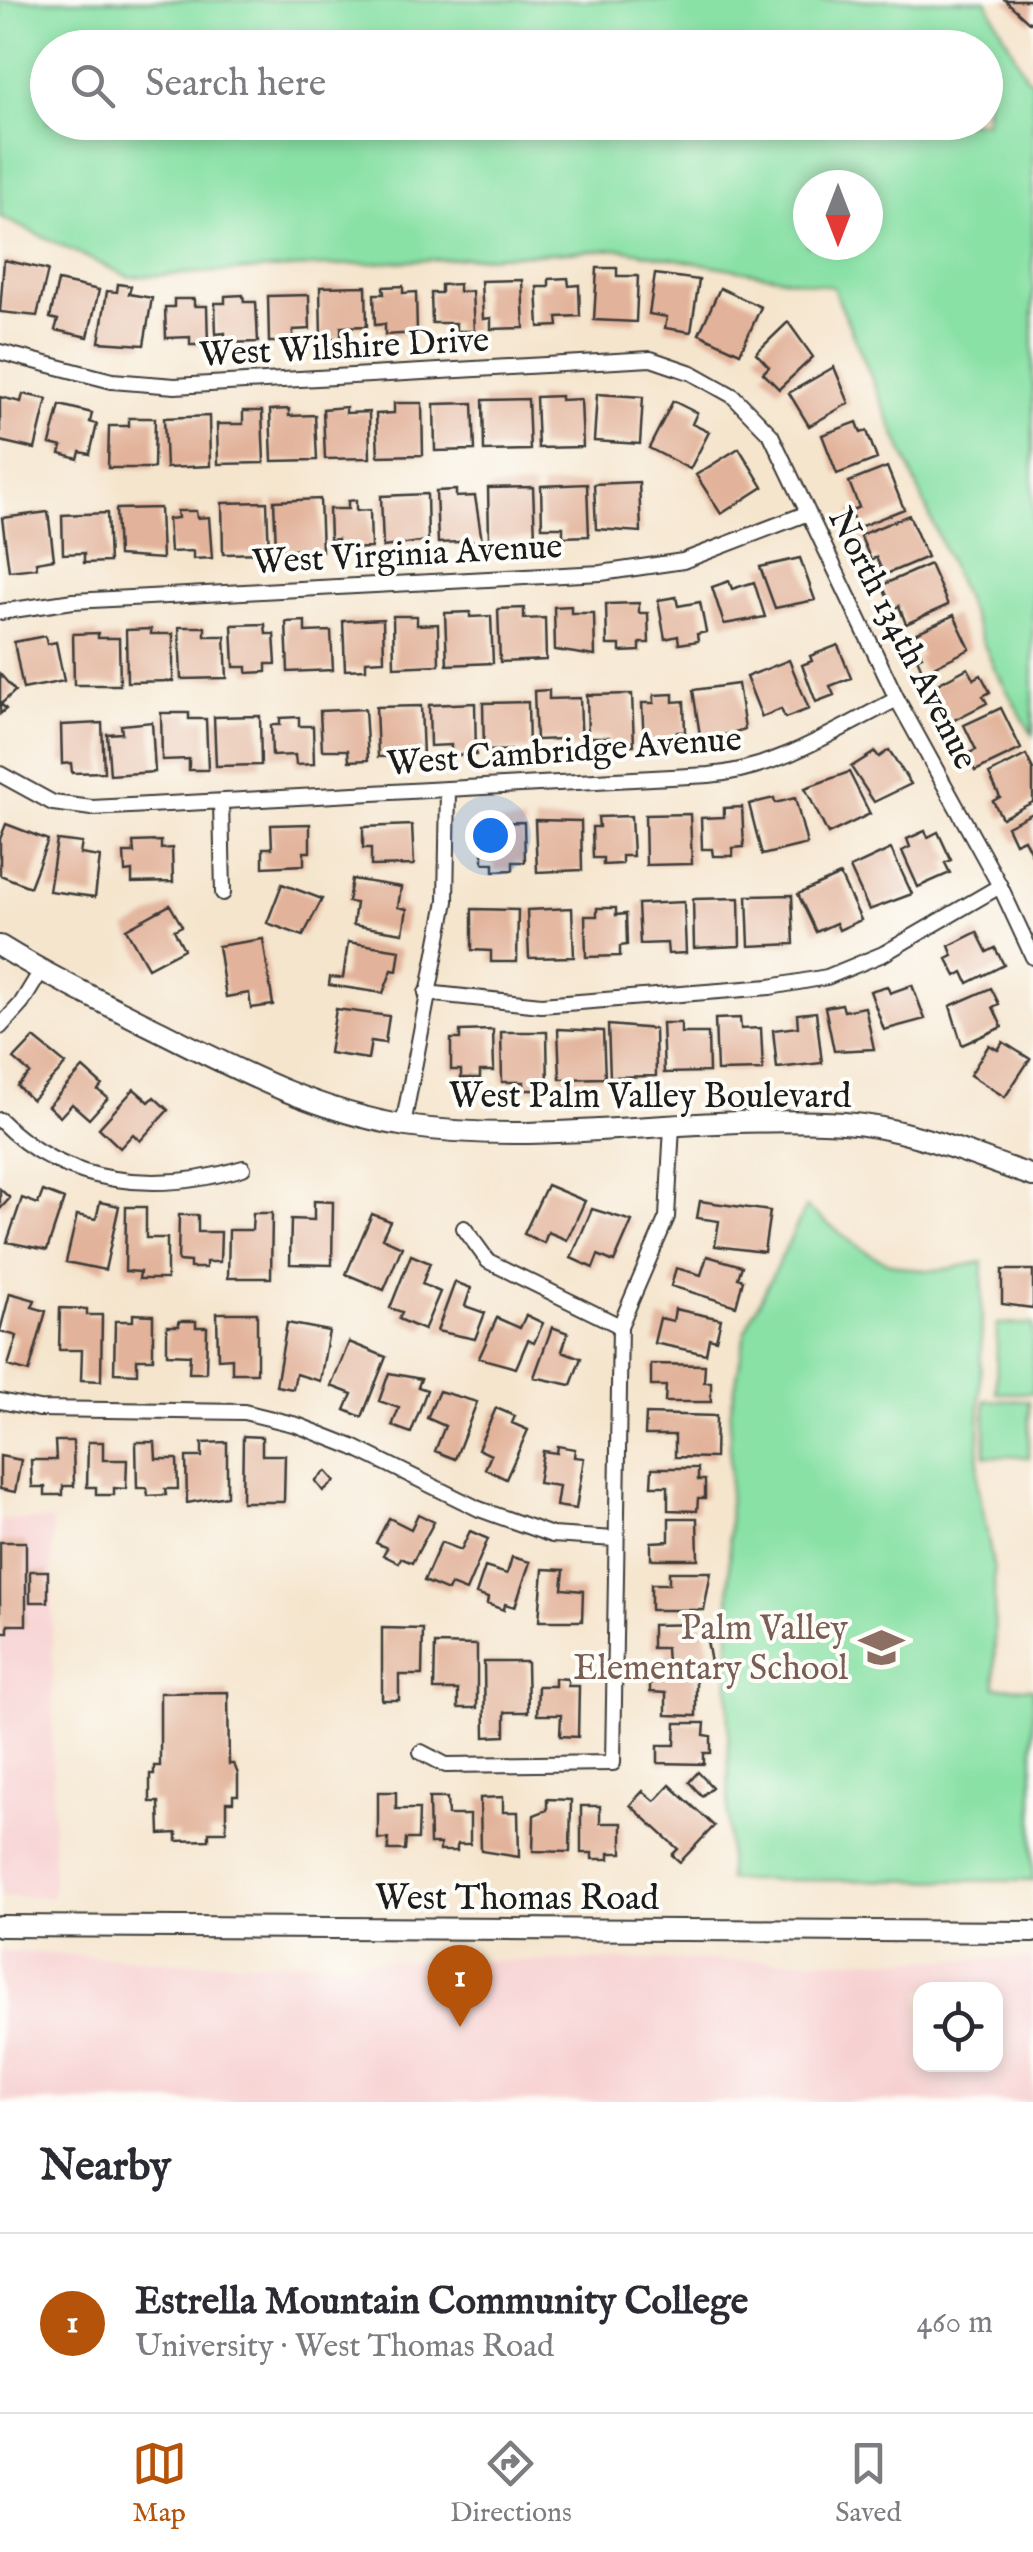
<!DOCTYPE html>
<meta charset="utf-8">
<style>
:root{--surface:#fff;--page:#f7f7f7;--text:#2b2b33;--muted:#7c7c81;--line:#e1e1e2;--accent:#b45309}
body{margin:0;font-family:"IM FELL English",serif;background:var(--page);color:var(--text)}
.controls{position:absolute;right:30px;bottom:30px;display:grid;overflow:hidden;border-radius:20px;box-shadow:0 5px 15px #0003}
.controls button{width:90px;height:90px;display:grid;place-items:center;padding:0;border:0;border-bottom:2px solid var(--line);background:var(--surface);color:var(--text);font:50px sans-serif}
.compass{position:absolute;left:793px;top:170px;width:90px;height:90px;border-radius:50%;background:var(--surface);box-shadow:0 5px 15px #0003;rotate:180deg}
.you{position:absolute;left:490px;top:835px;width:35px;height:35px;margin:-25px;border:8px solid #fff;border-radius:50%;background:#1a73e8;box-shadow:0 0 0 15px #1a73e833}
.badge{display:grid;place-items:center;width:65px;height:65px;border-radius:50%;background:var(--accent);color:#fff;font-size:32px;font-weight:700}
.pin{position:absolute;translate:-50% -82px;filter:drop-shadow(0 2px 5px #0008)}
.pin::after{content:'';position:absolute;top:52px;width:35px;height:30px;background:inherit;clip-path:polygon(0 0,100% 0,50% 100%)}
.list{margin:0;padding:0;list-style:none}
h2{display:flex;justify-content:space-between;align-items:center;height:130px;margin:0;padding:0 40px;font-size:42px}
h2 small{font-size:32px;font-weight:400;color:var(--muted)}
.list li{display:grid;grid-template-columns:65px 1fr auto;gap:30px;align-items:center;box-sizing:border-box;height:180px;padding:0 40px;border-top:2px solid var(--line)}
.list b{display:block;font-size:38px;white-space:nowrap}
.list p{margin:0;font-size:32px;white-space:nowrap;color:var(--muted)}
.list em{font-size:32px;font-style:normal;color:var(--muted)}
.icon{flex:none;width:55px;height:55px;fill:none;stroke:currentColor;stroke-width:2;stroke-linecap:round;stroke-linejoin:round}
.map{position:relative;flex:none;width:1033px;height:2102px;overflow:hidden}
.search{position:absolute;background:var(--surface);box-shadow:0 5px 15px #0003;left:30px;right:30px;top:30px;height:110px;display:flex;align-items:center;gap:25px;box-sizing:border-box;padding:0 35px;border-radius:55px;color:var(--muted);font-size:38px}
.sheet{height:310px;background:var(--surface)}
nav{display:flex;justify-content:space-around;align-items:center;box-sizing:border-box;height:140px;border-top:2px solid var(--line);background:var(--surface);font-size:28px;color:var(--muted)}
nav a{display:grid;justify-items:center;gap:5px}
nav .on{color:var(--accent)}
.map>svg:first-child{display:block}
.built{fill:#f7cfd0;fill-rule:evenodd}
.green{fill:#89e1a6;stroke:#527e61;stroke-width:2.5;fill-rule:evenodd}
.building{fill:#e2b29a}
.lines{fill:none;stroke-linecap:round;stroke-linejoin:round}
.street-casing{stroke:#3d3a37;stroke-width:18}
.secondary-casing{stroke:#3d3a37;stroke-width:24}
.street{stroke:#fff;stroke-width:14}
.secondary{stroke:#fff;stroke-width:20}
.labels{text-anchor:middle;stroke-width:8;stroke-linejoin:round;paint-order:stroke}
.street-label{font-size:35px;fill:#1c1c1c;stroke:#fdfcf7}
.education-label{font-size:35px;fill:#785e54;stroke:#fdfcf7;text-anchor:end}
</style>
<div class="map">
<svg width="1033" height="2102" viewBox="0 0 1033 2102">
<rect width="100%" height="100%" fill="#fdfcf7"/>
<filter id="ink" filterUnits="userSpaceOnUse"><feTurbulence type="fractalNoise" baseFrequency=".01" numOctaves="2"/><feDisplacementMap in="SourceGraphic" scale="20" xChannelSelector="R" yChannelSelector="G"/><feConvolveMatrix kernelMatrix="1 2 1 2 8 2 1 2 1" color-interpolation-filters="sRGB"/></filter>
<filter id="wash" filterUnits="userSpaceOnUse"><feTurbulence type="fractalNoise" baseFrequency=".0048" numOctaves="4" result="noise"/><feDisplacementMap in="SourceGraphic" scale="40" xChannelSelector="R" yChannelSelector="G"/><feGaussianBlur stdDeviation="2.25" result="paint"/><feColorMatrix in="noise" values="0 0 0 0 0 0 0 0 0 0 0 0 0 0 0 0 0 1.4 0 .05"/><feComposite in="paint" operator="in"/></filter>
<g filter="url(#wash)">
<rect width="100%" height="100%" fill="#f5e5cd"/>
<path class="built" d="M0 1520H52L53 1897H0Z
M0 1951 187 1962 1033 1959V2102H0ZM920 1990H996V2064H920Z"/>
<path class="green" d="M0 0H986L1027 78 1033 81V736L994 668 833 287 620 249 129 277 0 217ZM48 48H986V122H48ZM868 185V245H808V185Z
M806 1207C849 1238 879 1273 936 1270 952 1269 967 1264 983 1262L978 1484 994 1571 995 1687 1033 1688V1881L728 1880 730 1414 746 1329Z
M997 1324H1033V1393H996Z
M985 1400 1029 1401V1457L985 1456Z"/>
<g id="blocks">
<path class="building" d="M1005 0H1033V20L1030 23Z
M4 260 48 270 37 316 0 312Z
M597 268H617V276H638L636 322 594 320Z
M655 274 699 280 691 332 665 328 667 317 649 314Z
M568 278 569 286 579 285 580 316 557 317 558 326 539 327 537 287H549V279Z
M522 280 524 328 491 329V318L483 319 481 281Z
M58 281 99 290 88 337 55 330 58 320 50 318Z
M118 284 131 286 129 294 152 298 144 345 99 342 107 291 117 292Z
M459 284V292L472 291 474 331H456V323H432L431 293H441V285Z
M366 286 367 326 341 327V338L321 339 320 287Z
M403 286V293L416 292 417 333 385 335V324L375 325 374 294H384L383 287Z
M720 288 761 307 740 353 699 334Z
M243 295 244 302H256L258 342 225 343V333L216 334 215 303H225V296Z
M309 295 310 329 293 330V342H269L268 296Z
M174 299H194V306H207L208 345H190V337L166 338 165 307H174Z
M788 322 813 357 779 389 763 373 769 367 756 353Z
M834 367 849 403 809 426 789 393Z
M23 394 47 399 35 449 0 441V397L21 402Z
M597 394 643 397 640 444 594 441Z
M561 396V400L581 399 583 447 538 448 536 397Z
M528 399 530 450 484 451 483 400Z
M673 401 697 413 692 424 709 432 690 469 649 448Z
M394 403H422L423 455 378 456 376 414 394 413Z
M473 403 475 450 435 451 434 404Z
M60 405 92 413 90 422 97 424 90 454 80 452 78 459 60 454 62 447 50 444Z
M346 407V413L369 412 370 458 325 459 323 409Z
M289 409V416L315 415 317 460 272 461 270 410Z
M243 411H262L264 463 218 464 217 424H243Z
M209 416 210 466 166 468 164 418Z
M129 418H155L154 468H108L109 426H129Z
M857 422 861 433 867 431 877 459 837 474 822 435Z
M739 448 763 487 721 514 696 475Z
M887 467 904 509 857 528 850 511 859 507 849 482Z
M639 482 641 532 596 529 594 484Z
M587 484 589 536 563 537V527H542L541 486Z
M533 487 535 538 489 539 488 488Z
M456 490V497L475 496 482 541 438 543 436 491Z
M427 494 428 541 383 547 381 496Z
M320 499 322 551 276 548 274 501Z
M356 500V511L370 510 371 548 338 549V539L330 540 329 509H348V501Z
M267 502 269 553 223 554 222 503Z
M160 508 162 559 118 556 116 509Z
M177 511H196L197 518 209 517 212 558 193 559V551L170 552 168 519 178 518Z
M48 512 54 559 36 562 37 568 9 571 2 518Z
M107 513 109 562 84 563V553L63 554 62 515Z
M909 515 927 557 884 575 876 557 871 560 860 535Z
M800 558 815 600 775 608 760 567Z
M930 564 948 605 906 624 899 606 893 609 882 585Z
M729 581 732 589 754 582 765 617 724 624 712 587Z
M676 597 678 606 700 602 706 632 697 634 698 641 679 644 678 636 665 639 658 600Z
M639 603V613H648L649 643H640V651L620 652V645H607L606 604Z
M571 606V613H594L595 656 555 650 554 607Z
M524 608V619L545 618 546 660 500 662 498 609Z
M470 612V617L491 616 493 663 447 665 445 613Z
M954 615 970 649 923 672 917 658 922 656 912 635Z
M393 616H417V625L438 624 439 665 394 667Z
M383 619 384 660 366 661V669L345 670 343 621Z
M305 621V632L331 631 333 670 288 672 286 622Z
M265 624 266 634H274L276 664H266V672L247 673V667H234L232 625Z
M179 627H205V636H225L227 678 181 679Z
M151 629V634H173V681L127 682 126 630Z
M98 633V638H119L120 685H74L73 634Z
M45 636 47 644 56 642 64 681 23 689 14 642Z
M838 645 851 678 830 686 834 695 816 702 802 665 812 661 810 656Z
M789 660 809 709 785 718 781 709 762 717 746 677Z
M968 668 974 679 981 675 990 692 983 696 987 703 950 722 932 687Z
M0 674 15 691 1 704 6 709 0 714Z
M738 684 745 729 701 742 693 690Z
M549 690V699L580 698 582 748 563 749V739L536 740 534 691Z
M632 694 634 745 609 746V737H588L587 695Z
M673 694V702L684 701 685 732H677L678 743 644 744 642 703H654V695Z
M528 702 529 750 484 751 483 703Z
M475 703 476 755H451V745L430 746 429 705Z
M421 706 423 756 378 757 376 707Z
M1001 708 1021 749 975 771 967 754 976 750 964 725Z
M365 709 368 760 349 761 348 750H322L320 711Z
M161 713H189V719H206L208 770H189V759L162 760Z
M260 716 261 765 216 766 214 717Z
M299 717V726H313L314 764 296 765 295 755 272 756 271 725H280V718Z
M152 722 155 772 110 775 107 734 122 733 121 725Z
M102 723 104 772 72 773 71 763 62 764 61 725Z
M889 750 911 784 874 802 851 767 875 752 879 757Z
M1026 755 1033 769V802L1002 818 993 801 1000 797 989 774Z
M849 772 870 814 828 834 805 788Z
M774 798 775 803 795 798 807 844 762 855 749 804Z
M742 807 744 847 733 848V856H713L712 849H702L701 818 724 817V808Z
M1033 813V857L1024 839 1015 843 1007 826Z
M690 814 692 864 646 865 645 815Z
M631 816 633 856H622V864L603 865V858H593L592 827H599L598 817Z
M535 820 581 821 582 870 537 872Z
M524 822 525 862H513V870L494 871V863H483V833H490V823Z
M6 824 48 840 30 887 0 875V839Z
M310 824V852H304V865L263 867V848H272L271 825Z
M412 825 414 865 371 866V848H363V827Z
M925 831 928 837 938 832 951 860 945 863 950 873 918 887 902 851 910 847 907 839Z
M57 840 82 843 80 854 100 857 95 897 49 891Z
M161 841V849L172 848 173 882 132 883V871L125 872 124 853H134L133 842Z
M891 849 912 894 869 910 850 868Z
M840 875 861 920 839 930 836 923 816 932 798 894Z
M352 879 401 887 398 907 407 909 403 933 353 925 356 903 348 902Z
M282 884 322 899 303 936 267 923Z
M792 895 794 944 749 946 747 896Z
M739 898 740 946 694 948 693 899Z
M684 902 686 953 668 954 667 943 640 944 638 904Z
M170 905 182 926 174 930 184 949 148 968 126 929Z
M572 908 574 957 529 958 527 910Z
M597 908H616V915L626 914 627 945 620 946V956L586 957 585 916H597Z
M472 909 518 910 517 962H491V951L472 950Z
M977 932 987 952 995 948 1004 965 968 983 963 972 956 976 947 959 953 956 949 946Z
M263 939 273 1005 251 1008 249 993 226 997 218 946Z
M348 942 400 950 397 971 392 970 383 993 329 985 330 977 343 978Z
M912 985 925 1019 884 1030 870 991 887 986 890 993Z
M991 988 999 1004 993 1007 1002 1027 962 1045 950 1006Z
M842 1004 844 1011 865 1007 874 1049 834 1051 825 1007Z
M336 1009 389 1016 385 1043 371 1041 368 1059 329 1053Z
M816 1012 822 1063 777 1068 773 1030 798 1027 797 1014Z
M740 1018 741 1029 761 1028 763 1070 717 1071 715 1019Z
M662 1023H681V1033H708L709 1072 664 1073Z
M608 1025 655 1029 656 1076 610 1077Z
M558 1029 603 1031 605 1078 560 1079Z
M493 1030 494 1071H480V1078H461V1070H451V1039H460V1031Z
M501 1032H547L548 1090H524V1082H502Z
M34 1038 66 1064 32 1100 17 1086 30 1073 14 1059Z
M1003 1042 1030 1059 1005 1097 970 1075 989 1045 998 1050Z
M83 1068 102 1085 98 1090 108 1098 89 1119 72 1104 60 1117 48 1106Z
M134 1089 149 1102 154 1097 168 1110 140 1141 133 1134 120 1148 99 1128Z
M547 1185 585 1201 567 1240 548 1232 544 1243 524 1234Z
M0 1189 10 1198 0 1209Z
M43 1191 64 1199 47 1250 7 1242 22 1198 38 1204Z
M314 1201 333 1202 332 1265 290 1264 291 1219 314 1220Z
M700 1201 770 1211 764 1252 715 1246 719 1221 697 1218Z
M100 1202 119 1206 105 1270 66 1262 77 1215 96 1219Z
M126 1207H146V1238H167V1279H139L140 1272 125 1271Z
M592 1209 632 1221 614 1262 598 1255 593 1268 571 1258Z
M253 1213H272L271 1278H228L229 1230H252Z
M372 1214 390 1221 382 1238 402 1247 384 1290 346 1274Z
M179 1215H198V1232H221L220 1262H206V1268H190V1262L178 1261Z
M411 1255 430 1263 422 1284 440 1292 424 1330 399 1319 402 1312 390 1308Z
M707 1256 742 1266 738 1278 743 1280 736 1306 671 1286 676 1268 701 1275Z
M1002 1270H1033V1308L1002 1304Z
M455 1282 471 1288 465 1306 485 1313 475 1339 437 1331Z
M10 1293 35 1300 32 1307 46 1311 29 1372 8 1366 17 1336 0 1331Z
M60 1308 87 1309V1315H102L101 1381 81 1380 82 1350H59Z
M675 1309 721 1319 716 1340 709 1338 706 1354 654 1343 660 1318 673 1321Z
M217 1313H257V1373H232V1358L218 1359Z
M133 1314 153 1315V1359H137V1374L114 1373 115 1321H133Z
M526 1315 543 1323 534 1343 528 1340 516 1368 479 1358 497 1318 520 1328Z
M179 1321H196V1327H207L206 1373H189L190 1355 167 1354V1326H179Z
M287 1323 329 1331 320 1381 296 1374 293 1389 276 1386Z
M552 1327 568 1333 562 1351 581 1358 571 1385 534 1377Z
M349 1342 386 1357 362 1417 345 1410 352 1394 331 1386Z
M651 1364 705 1365 704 1382H711V1402H665L666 1386H651Z
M389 1373 421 1379 418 1387 427 1390 411 1433 392 1426 399 1408 379 1401Z
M439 1391 477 1402 455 1459 435 1451 445 1426 427 1418Z
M496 1408 515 1416 512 1423 528 1430 506 1479 485 1469 491 1455 478 1449Z
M646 1414 716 1416 715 1458 675 1457V1435H645Z
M243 1436 262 1437V1455H285L284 1502H242Z
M55 1441H73L74 1486H63V1495H45V1487H32L31 1460H56Z
M88 1442H103V1460H127L126 1489 114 1488V1495H96V1487H87Z
M136 1442H155L156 1459H177L178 1489H165L166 1495 148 1496 147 1488H137Z
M227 1442V1496L187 1503 186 1457H202V1443Z
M558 1446 575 1449 574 1457 584 1458 576 1509 556 1506 559 1486 538 1483 543 1451 557 1453Z
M0 1456 21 1460 15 1492 0 1489Z
M652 1468H698V1480H705V1498H698L697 1511 668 1510V1486H651Z
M326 1471 335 1481 323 1491 315 1481Z
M418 1514 434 1522 412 1563 401 1558 399 1563 383 1555 387 1548 376 1543 389 1518 411 1529Z
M669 1518H697L698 1559H651V1542L669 1541Z
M470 1531 488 1539 466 1591 451 1585 448 1591 424 1581 441 1542 461 1550Z
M0 1542H26V1625H8V1632H0Z
M512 1557 530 1562 515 1607 505 1604 504 1610 487 1604 488 1598 476 1594 485 1567 507 1574Z
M543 1569 564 1570 562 1589 583 1591 582 1621H539Z
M30 1571H48V1602H30Z
M669 1572H711L704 1610H651V1584H669Z
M704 1624 711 1663 667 1664 666 1648H652V1625Z
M382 1628 423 1629 422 1675H399V1700H382Z
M435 1644 477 1645V1708H458V1690H434Z
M484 1662H527L528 1712H505V1736L485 1737Z
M650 1672 696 1673V1716L666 1715V1693L650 1692Z
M555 1678 568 1679V1686H579L578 1737 560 1736 561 1715H537L538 1686H555Z
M228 1692 229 1764H234L238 1774V1795H233V1802H226V1832H209V1840L177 1841V1833L160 1834 159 1802H150V1774H154V1766H160V1693Z
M676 1723H705L704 1735 711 1736V1753H704V1764L658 1763V1745H675Z
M698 1772 712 1787 702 1796 689 1782Z
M670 1785 714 1826 680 1862 672 1855 678 1849 630 1805 643 1791 655 1801Z
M378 1792H396V1809H419L418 1839H406L405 1850H388V1839H378Z
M503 1797V1812H518L519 1857 481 1851 480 1798Z
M429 1798H447L448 1815H470V1844H457V1851H440V1844H430Z
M547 1799 571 1800 570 1852 533 1851 534 1815 547 1810Z
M581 1806H600V1823H622V1853H609V1859H592V1853H581Z"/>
</g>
</g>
<g filter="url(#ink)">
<use href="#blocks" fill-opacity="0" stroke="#3d3a37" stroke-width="2.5"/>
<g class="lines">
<defs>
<path id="street" d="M0 352 112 381 175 386 651 359 692 373 733 396 771 435 897 699 1000 886 1033 957
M0 612 73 601 601 573 683 561 808 513
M0 774 53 803 92 808 709 775C777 769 837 730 897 699
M221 801 223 893
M426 993 541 1005 770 987 827 977 883 954 1000 886
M0 1027 21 1004 41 971
M0 1120C65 1187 158 1194 243 1168
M403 1125 446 901 448 789
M464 1228 488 1261 620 1326
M0 1401 39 1409 244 1412 297 1425 353 1447 479 1509 552 1535 615 1539
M421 1752 446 1765 613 1763 620 1326 667 1217 672 1126"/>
<path id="secondary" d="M0 946C52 978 106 1004 160 1031 239 1071 318 1112 406 1126 552 1147 698 1113 844 1123 908 1127 973 1156 1033 1176
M0 1926 1033 1932"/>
</defs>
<use href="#street" class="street-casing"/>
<use href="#secondary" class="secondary-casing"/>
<use href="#street" class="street"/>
<use href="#secondary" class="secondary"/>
</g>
</g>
<defs>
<symbol id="school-bare" viewBox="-9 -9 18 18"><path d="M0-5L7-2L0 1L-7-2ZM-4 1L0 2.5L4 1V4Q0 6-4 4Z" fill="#8d6e63" stroke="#fdfcf7" stroke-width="2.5" paint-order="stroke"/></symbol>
</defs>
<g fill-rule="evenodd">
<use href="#school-bare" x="850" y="1616" width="63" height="63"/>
</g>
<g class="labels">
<g class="street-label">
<text transform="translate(344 346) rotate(-3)" y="12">West Wilshire Drive</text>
<text transform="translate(407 553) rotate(-3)" y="12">West Virginia Avenue</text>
<text transform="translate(904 638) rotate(63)" y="12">North 134th Avenue</text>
<text transform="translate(564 750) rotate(-4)" y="12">West Cambridge Avenue</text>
<text x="650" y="1107">West Palm Valley Boulevard</text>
<text x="517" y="1909">West Thomas Road</text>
</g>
<g class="education-label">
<text x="848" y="1639">Palm Valley<tspan x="848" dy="40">Elementary School</tspan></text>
</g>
</g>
</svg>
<div class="controls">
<button><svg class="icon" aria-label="locate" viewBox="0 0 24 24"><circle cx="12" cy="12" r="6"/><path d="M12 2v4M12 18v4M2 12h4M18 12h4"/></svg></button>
</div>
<svg class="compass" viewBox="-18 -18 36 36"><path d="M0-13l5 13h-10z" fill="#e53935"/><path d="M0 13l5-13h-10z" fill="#7c7c81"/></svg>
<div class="you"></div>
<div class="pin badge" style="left:460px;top:2027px">1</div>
<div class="search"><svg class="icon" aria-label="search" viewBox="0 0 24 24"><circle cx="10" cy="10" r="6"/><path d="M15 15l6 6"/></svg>Search here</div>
</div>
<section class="sheet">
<h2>Nearby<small></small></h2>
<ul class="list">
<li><span class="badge">1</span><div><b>Estrella Mountain Community College</b><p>University · West Thomas Road</p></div><em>460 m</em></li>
</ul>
</section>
<nav>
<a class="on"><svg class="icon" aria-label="map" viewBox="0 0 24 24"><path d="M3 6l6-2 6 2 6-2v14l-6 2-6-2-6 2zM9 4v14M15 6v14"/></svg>Map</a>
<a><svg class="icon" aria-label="directions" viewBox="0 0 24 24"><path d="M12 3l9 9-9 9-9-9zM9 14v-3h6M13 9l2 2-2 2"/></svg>Directions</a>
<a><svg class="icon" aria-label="saved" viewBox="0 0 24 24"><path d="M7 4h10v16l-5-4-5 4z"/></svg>Saved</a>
</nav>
